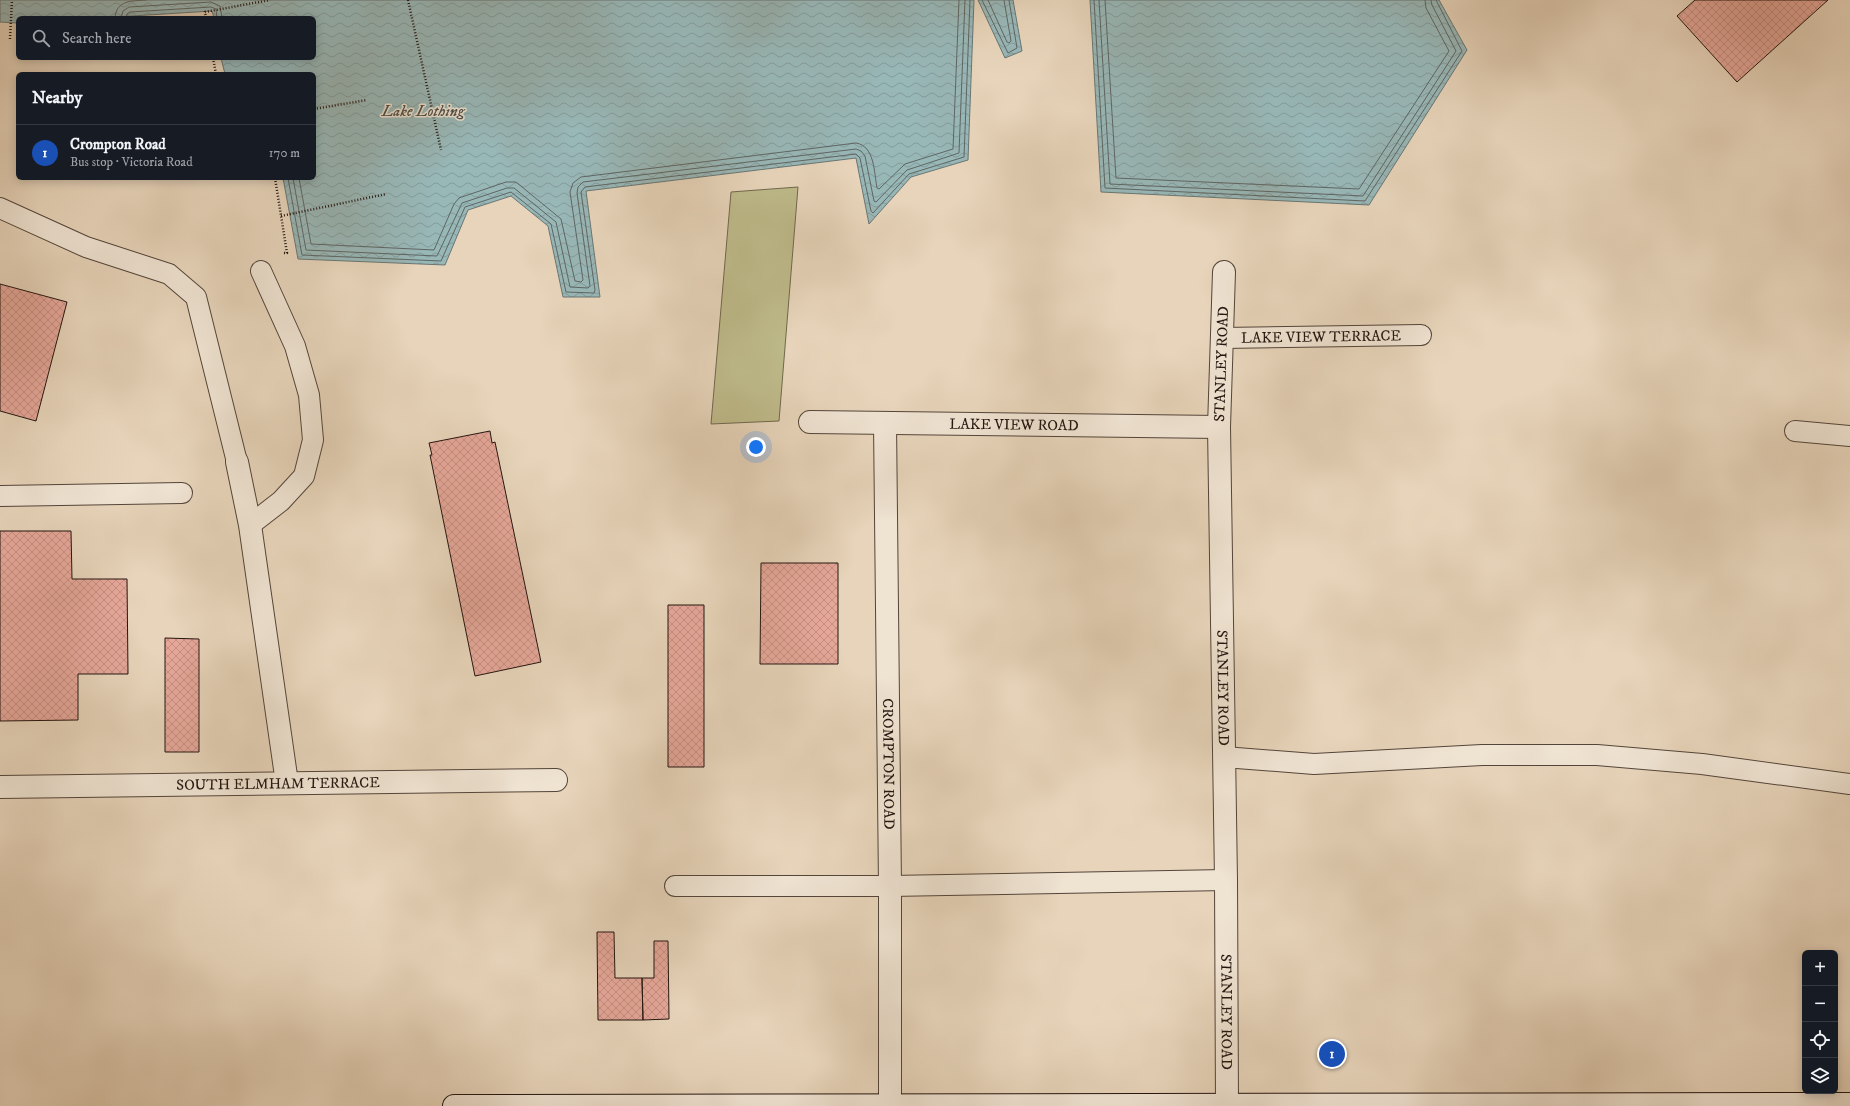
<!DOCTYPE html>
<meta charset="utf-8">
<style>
:root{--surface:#171b24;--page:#20242c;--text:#f1f3f6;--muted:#9ea1a6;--line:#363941;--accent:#8c9099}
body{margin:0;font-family:"IM FELL DW Pica",serif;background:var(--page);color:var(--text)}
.controls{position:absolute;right:12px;bottom:12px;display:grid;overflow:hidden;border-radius:6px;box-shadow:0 2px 10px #0003}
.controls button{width:36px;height:36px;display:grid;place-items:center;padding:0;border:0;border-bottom:1px solid var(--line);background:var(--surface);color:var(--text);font:20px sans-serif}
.you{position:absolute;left:756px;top:447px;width:14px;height:14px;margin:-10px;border:3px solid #fff;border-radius:50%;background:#1a73e8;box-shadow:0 0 0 6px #1a73e833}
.badge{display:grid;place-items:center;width:26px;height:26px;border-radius:50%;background:var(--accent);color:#fff;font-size:13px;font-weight:700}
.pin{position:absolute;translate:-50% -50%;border:2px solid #fff;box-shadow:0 1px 4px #0006}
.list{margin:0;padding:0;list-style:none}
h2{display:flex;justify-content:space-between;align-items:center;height:52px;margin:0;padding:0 16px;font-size:17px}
h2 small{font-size:13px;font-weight:400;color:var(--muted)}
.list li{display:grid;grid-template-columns:26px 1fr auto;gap:12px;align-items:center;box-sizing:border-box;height:56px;padding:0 16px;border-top:1px solid var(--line)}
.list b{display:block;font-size:15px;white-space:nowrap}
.list p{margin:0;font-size:13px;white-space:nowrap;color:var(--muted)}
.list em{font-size:13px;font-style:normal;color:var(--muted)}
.icon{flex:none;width:22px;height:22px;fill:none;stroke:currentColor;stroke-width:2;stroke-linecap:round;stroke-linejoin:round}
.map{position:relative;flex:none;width:1850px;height:1106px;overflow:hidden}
.search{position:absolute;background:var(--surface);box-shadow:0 2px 10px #0003;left:16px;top:16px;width:300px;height:44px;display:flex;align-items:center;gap:10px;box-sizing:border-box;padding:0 14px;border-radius:6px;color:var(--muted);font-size:15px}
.panel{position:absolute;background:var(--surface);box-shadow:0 2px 10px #0003;left:16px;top:72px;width:300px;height:108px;border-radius:6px}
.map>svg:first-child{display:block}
.green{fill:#beba8a;stroke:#70684d}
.water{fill:url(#water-waves);stroke:#697674}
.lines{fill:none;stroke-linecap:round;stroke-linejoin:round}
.shore{stroke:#5e6664;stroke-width:1}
.building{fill:url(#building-cross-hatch);stroke:#231510}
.lane-casing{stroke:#54453a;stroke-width:22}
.street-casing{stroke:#54453a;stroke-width:24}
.secondary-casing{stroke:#231510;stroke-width:24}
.path{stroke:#231510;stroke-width:2.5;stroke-dasharray:1 2;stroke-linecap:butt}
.lane{stroke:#efe3d2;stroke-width:20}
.street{stroke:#efe3d2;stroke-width:22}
.secondary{stroke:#efe3d2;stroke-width:22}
.labels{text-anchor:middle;stroke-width:3;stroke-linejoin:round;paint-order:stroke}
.street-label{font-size:15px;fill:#231510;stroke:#efe3d2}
.water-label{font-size:16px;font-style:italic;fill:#4c4e4a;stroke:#efe3d2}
</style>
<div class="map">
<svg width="1850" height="1106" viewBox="0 0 1850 1106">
<defs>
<pattern id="water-waves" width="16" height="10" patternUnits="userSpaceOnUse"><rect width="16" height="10" fill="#98b7b7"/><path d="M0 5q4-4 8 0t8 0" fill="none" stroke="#839c9c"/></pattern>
<pattern id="building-cross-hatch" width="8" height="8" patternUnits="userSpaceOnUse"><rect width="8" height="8" fill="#e6a799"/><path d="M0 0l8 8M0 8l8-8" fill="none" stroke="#c58f83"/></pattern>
</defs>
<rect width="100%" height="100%" fill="#e7d4ba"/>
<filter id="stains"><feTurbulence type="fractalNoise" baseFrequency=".005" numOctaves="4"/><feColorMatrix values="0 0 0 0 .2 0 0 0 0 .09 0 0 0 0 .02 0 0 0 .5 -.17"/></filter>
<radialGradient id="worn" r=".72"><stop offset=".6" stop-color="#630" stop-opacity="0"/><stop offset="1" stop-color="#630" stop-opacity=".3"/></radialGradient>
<path class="green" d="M798 187 779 421 711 424 731 192Z"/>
<path class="water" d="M0 0H974L968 160 911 177 869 224 856 158 586 191 600 297H563L548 226 511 196 468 210 445 265 298 259 283 178H314V74H225L221 58H314V18H214L212 11 100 18H18V23L0 22Z
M978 0H1013L1022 51 1005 58Z
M1090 0H1439L1467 50 1369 205 1101 192Z"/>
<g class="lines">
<path class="shore" d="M982 0 1008 53 1017 48 1009 0
M988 0 1007 42 1009 43 1011 41 1004 0
M1094 0 1105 188 1365 201 1462 51 1436 0
M1099 0 1110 184 1363 196 1456 51 1432 5 1431 0
M1105 0 1116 178 1359 189 1449 51 1426 8 1425 0
M115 18C116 0 132 1 146 0
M121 18 123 11 129 7 211 2 220 6 222 18
M126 18 127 14 130 12 211 7 216 9 217 18
M288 178 302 255 441 261 465 207 511 192 551 224 566 292 594 293 595 290 581 192 585 187 856 154 860 158 871 211 873 213 909 174 964 157 970 0
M293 178 306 250 437 256 462 203 507 188H514L556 222 570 287 588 288 590 286 577 193 578 187 583 182 856 149 861 151 865 156 874 201 876 202 907 170 959 153 965 0
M299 178 311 244 434 250 454 204 459 198 506 182H516L561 219 575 281 581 282 583 280 570 192 573 183 581 177 856 143C875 146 874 173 877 188L879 189 905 164 953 149 959 0"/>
</g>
<path class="building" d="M1695 0H1828L1737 82 1677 16Z
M0 284 67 302 36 421 0 411Z
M490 431 492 443 495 442 541 662 475 676 430 455H432L429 443Z
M0 531H71L72 579H127L128 674H78V720L0 721Z
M761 563H838V664H760Z
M668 605H704V767H668Z
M165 638 199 639V752H165Z
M597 932H614L615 978H642L643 1020H598Z
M654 941H668L669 1019 643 1020 642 978H654Z"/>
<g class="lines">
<defs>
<g id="lane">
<path d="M0 208 86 247 169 274 196 297 237 462"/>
<path id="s1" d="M1222 338 1421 335"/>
<path d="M1795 431 1850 436"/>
<path d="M0 496 182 493"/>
<path d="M250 525 281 501 304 476 313 440 309 395 295 346 261 271"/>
<path d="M1224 757 1314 764 1482 755H1597L1702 764 1850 784"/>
<path d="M675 886H890L1226 880"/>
</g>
<g id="street">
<path id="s2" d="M1224 272 1219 427 1226 880 1227 1105"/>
<path id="s3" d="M810 422 1219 427"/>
<path id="s4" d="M885 423 890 886V1104"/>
<path d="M237 462 250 525 287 783"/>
<path id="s5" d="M0 787 556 780"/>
</g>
<path id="secondary" d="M454 1106 1850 1104"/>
</defs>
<use href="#lane" class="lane-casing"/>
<use href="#street" class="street-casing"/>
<use href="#secondary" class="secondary-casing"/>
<path class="path" d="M408 0 441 150
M206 18 205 12 270 0
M10 39 12 0
M213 58 216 74
M314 109 367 100
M275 178 287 253H283
M281 216 386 194"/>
<use href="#lane" class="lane"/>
<use href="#street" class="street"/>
<use href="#secondary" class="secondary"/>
</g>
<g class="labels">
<g class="street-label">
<text dy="5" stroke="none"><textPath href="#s1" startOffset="99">LAKE VIEW TERRACE</textPath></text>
<text transform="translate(1221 364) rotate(-88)" y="5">STANLEY ROAD</text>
<text dy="5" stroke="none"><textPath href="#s3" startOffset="204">LAKE VIEW ROAD</textPath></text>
<text dy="5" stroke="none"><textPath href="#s2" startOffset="416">STANLEY ROAD</textPath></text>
<text dy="5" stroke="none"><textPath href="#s4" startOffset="341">CROMPTON ROAD</textPath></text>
<text dy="5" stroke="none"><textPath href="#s5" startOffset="278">SOUTH ELMHAM TERRACE</textPath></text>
<text dy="5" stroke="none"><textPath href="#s2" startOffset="740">STANLEY ROAD</textPath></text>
</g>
<g class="water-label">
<text x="423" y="116">Lake Lothing</text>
</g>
</g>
<rect width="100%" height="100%" filter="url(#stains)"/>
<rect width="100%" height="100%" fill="url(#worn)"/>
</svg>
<div class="controls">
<button>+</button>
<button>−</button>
<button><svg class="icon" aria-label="locate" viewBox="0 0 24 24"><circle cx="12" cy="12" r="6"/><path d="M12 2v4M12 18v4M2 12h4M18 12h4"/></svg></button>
<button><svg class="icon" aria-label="layers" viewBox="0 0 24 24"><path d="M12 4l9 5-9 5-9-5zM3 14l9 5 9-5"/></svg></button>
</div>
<div class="you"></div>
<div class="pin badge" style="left:1332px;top:1054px;background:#1a4fb4">1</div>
<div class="search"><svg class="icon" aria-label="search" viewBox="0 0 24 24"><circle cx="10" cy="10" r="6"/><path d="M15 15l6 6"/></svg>Search here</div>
<section class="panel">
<h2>Nearby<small></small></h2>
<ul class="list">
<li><span class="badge" style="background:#1a4fb4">1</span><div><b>Crompton Road</b><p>Bus stop · Victoria Road</p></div><em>170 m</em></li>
</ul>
</section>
</div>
